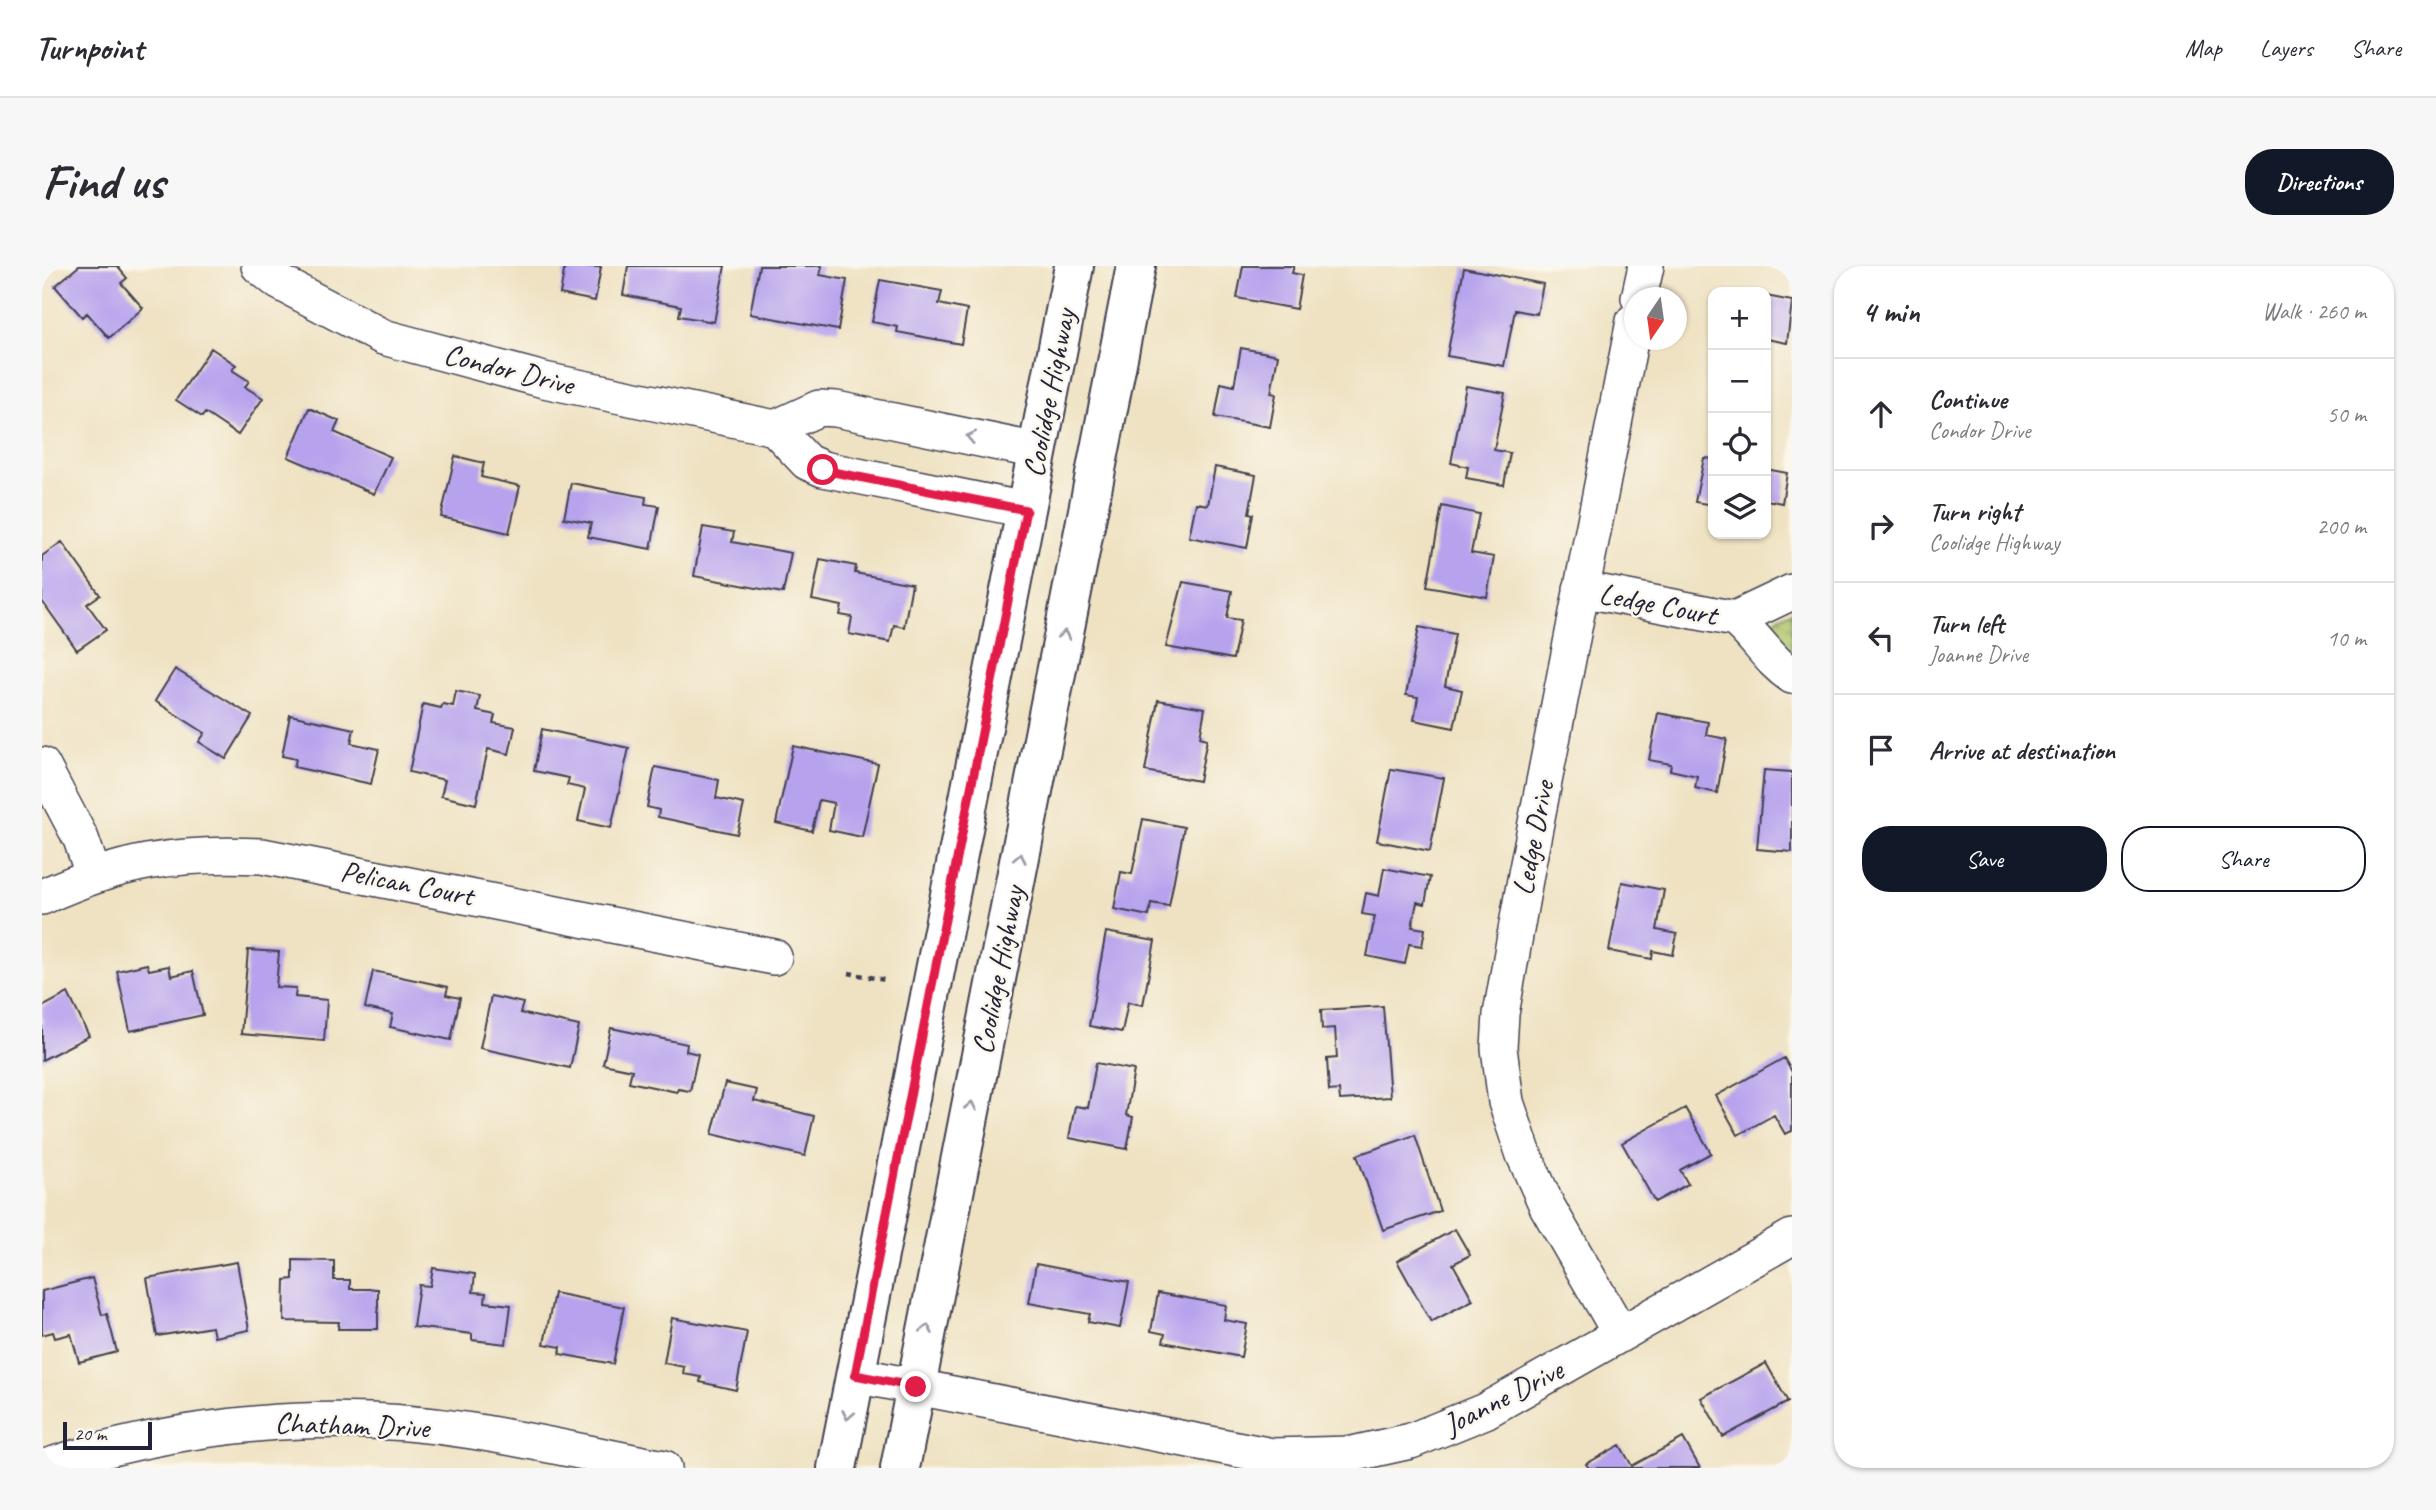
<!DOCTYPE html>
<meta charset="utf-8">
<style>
:root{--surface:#fff;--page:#f7f7f7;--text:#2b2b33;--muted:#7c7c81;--line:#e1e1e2;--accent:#111827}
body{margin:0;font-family:Caveat,sans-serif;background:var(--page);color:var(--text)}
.controls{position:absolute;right:21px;top:21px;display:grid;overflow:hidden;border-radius:14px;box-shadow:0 2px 5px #0004}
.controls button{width:63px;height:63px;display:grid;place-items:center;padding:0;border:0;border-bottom:2px solid var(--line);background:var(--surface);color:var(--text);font:35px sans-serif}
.compass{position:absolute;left:1582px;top:21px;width:63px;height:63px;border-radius:50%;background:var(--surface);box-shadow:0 2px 5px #0004;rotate:193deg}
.scale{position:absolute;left:21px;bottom:18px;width:89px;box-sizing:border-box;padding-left:7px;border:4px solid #22223b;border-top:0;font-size:19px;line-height:24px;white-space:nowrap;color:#22223b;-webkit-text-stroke:5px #fbf7ec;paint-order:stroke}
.stop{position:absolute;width:21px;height:21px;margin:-16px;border:5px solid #e11d48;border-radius:50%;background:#fff}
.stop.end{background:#e11d48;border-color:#fff;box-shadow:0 2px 7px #0008}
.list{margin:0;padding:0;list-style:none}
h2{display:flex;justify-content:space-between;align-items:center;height:91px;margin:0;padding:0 28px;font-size:30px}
h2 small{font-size:23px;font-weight:400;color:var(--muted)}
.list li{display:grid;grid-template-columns:46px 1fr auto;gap:21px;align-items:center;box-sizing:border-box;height:112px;padding:0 28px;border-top:2px solid var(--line)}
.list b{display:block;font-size:26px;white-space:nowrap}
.list p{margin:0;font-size:23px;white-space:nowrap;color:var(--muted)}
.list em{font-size:23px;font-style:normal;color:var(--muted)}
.actions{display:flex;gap:14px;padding:21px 28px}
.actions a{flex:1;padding:16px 0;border:2px solid var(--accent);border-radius:28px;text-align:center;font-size:24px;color:var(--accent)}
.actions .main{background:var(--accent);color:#fff}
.icon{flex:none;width:38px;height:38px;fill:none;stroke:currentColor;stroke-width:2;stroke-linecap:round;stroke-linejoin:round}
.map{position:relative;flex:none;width:1750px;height:1202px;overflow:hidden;border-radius:28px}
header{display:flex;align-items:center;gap:42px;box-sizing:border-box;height:98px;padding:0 35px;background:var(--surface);border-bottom:2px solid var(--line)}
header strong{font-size:33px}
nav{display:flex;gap:38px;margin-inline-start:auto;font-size:24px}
.intro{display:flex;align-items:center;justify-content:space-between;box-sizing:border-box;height:168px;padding:0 42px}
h1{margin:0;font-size:49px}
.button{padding:18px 32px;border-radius:28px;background:var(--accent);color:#fff;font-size:24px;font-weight:700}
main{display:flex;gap:42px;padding:0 42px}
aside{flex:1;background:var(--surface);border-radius:28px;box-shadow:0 2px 5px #0004}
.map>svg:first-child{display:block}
.grass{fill:url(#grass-dots);stroke:#667352;stroke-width:2}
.building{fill:#b7a2ed}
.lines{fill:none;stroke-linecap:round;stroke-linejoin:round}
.minor-casing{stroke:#413f4f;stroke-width:38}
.secondary-casing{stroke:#413f4f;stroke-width:42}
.path{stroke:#413f4f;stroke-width:4.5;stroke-dasharray:5 5;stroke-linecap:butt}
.minor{stroke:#fff;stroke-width:35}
.secondary{stroke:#fff;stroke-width:38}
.oneway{stroke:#9c9ca7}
.route{stroke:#e11d48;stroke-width:9}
.labels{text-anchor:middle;stroke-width:5;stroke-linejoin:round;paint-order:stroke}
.street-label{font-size:30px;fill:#22223b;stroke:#fbf7ec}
</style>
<header>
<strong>Turnpoint</strong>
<nav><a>Map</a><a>Layers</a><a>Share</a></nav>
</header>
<div class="intro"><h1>Find us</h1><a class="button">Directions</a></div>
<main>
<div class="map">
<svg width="1750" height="1202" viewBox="0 0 1750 1202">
<defs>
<pattern id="grass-dots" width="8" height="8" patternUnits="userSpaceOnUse" patternTransform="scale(1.75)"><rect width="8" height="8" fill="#abc469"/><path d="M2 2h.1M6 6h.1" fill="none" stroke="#93a85c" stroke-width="1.8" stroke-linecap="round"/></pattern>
</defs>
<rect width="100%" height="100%" fill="#fbf7ec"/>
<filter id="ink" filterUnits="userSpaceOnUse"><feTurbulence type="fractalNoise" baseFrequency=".0143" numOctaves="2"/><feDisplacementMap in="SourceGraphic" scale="14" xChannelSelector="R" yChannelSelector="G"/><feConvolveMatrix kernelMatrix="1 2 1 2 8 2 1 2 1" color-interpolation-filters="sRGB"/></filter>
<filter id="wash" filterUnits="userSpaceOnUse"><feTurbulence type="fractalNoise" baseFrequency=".00686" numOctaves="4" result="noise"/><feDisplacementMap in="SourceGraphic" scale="28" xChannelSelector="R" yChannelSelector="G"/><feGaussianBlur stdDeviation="1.57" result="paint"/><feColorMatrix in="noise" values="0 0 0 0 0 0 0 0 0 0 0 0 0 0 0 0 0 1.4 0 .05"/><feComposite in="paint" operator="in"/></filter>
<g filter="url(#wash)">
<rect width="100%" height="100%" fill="#efe2c2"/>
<path class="grass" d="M1750 344V392L1722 359Z"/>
<g id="blocks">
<path class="building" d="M37 0H75L85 12 79 17 101 42 67 72 45 47 40 51 13 20Z
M523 0 559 1 553 35 518 28Z
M586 0H683L672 56 637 50 639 40 581 29Z
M717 0H780L778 9 805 14 796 64 708 48Z
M1201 0H1252L1250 7 1260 9 1254 43 1195 32Z
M1422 2 1501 18 1495 48 1473 44 1462 100 1405 90Z
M838 14 900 25 897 38 925 44 919 78 855 66 856 61 830 56Z
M1724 30 1750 35 1745 77 1724 73Z
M169 82 194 99 190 104 207 115 203 121 221 132 196 169 163 147 160 151 134 134Z
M1199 82 1236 89 1229 127 1234 128 1228 161 1173 151 1179 117 1192 120Z
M1424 120 1463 127 1452 184 1468 187 1462 219 1424 212 1426 201 1409 197Z
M267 142 297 155 292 166 349 191 332 228 246 191Z
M413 190 442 197 439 211 478 220 467 267 399 251Z
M1662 192 1671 193V239L1653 236Z
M1173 201 1214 209 1207 247 1211 248 1205 282 1147 271 1154 237 1166 239Z
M1724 203 1745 207 1740 237 1724 234Z
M529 217 604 231 603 238 617 240 609 283 546 271 549 257 522 252Z
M1400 240 1437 248 1429 287 1452 291 1445 331 1385 320Z
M661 261 692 266 690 276 749 287 741 327 652 310Z
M20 276 58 329 45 338 64 364 35 384 0 335V290Z
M778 293 814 300 813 307 870 318 862 361 852 359 848 376 807 368 810 351 798 349 800 340 770 334Z
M1141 316 1190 325 1185 352 1199 354 1191 393 1124 381Z
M1377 361 1413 368 1403 420 1420 424 1412 462 1372 454 1376 431 1364 429Z
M133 403 210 450 184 493 157 476 163 467 113 435Z
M414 425 438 430 435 445 453 449 451 457 473 461 467 488 446 483 434 538 399 530 403 514 367 506 381 438 399 442 401 438 411 440Z
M1116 434 1163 442 1158 471 1165 473 1157 515 1103 505Z
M1616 447 1666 456 1664 469 1685 473 1675 527 1653 522 1655 510 1628 504 1629 498 1607 494Z
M248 449 312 463 309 477 337 483 329 518 252 501 254 493 240 490Z
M500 463 587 482 569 562 536 555 543 523 525 519 527 512 492 505Z
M751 480 836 498 820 571 787 564 792 537 777 534 770 565 734 557Z
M613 501 677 514 674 532 702 538 695 568 616 551 617 544 605 541Z
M1349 503 1402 512 1388 585 1335 575Z
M1722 504 1750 506V586L1715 583Z
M1101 553 1142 561 1127 640 1109 637 1107 650 1072 643 1079 606 1090 608Z
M1342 602 1388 611 1383 638 1375 636 1370 661 1383 663 1380 680 1367 678 1363 698 1325 690 1333 650 1320 648 1324 627 1337 630Z
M1580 616 1622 624 1615 664 1635 668 1631 689 1611 685 1610 693 1567 685Z
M1064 666 1113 675 1101 739 1086 736 1080 766 1047 760Z
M206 684 237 686 234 721 254 722 253 731 285 734 282 775 199 768Z
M105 698 107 704 127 700 129 710 151 705 161 749 88 765 75 705Z
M331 705 406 721 404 729 418 732 409 774 348 761 351 748 323 742Z
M26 727 47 770 0 794V741Z
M449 730 481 737 478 747 537 760 528 802 438 782Z
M1341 740 1348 831 1298 834 1297 824 1287 825 1285 793 1295 792 1293 762 1280 763 1279 744Z
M569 762 645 778 644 785 656 788 648 825 636 823 635 826 587 816 590 804 561 798Z
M1742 792 1750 806V865L1743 868 1732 849 1696 869 1674 830Z
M1054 797 1092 804 1084 849 1091 851 1085 883 1027 872 1033 840 1046 842Z
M683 817 715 824 712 835 772 850 763 890 670 868Z
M1643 842 1669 887 1638 904 1646 918 1613 936 1580 877Z
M1373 869 1398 945 1341 964 1315 889Z
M1413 963 1428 989 1411 998 1431 1034 1389 1056 1355 995Z
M251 994 292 995V1014H308V1023H336V1063H296L297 1056 242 1055 243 1014 251 1013Z
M195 996 207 1064 172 1071 170 1061 115 1070 105 1012Z
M994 998 1087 1016 1078 1062 1046 1056 1048 1048 987 1037Z
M391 1002 433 1008 431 1026 444 1027 443 1036 469 1039 464 1078 430 1074V1068L371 1061 377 1019 388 1020Z
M50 1012 60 1049 65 1048 75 1086 37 1096 29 1068 13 1072 11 1066 0 1069V1025Z
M512 1027 582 1041 571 1098 518 1088 519 1081 502 1078Z
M1116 1027 1184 1039 1182 1054 1205 1058 1199 1091 1121 1076 1123 1068 1109 1065Z
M630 1052 705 1066 694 1124 658 1116 659 1111 641 1108 642 1101 622 1097Z
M1724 1097 1746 1136 1681 1171 1659 1132Z
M1641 1172 1658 1202H1547L1544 1198 1578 1179 1590 1200Z"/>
</g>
</g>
<g filter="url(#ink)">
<use href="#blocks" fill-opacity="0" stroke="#413f4f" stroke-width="2"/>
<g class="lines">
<defs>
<path id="minor" d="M217 0 237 16 341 71 502 114 733 162 765 196 781 203 984 244
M1597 32 1604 0
M733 162 777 142 794 143 996 185
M1539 323 1693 353C1714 370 1727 395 1750 410
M1693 353 1750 326
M0 499 39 573 51 608
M0 631C79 595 134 586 220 590L732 691
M1578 1067 1505 940 1482 889 1464 836 1457 782 1459 748 1484 608 1592 55
M813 1109 1230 1190 1310 1188 1369 1175 1443 1145 1750 971
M0 1202C138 1157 286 1142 430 1165 494 1175 558 1190 622 1202"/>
<path id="secondary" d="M795 1202 1032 0
M858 1202 1094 0"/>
</defs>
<use href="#minor" class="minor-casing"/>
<use href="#secondary" class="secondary-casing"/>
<path class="path" d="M807 707 843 714"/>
<use href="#minor" class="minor"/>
<use href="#secondary" class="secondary"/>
</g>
<defs><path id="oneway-chevron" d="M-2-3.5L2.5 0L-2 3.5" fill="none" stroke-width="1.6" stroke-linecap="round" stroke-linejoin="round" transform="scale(1.75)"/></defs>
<g class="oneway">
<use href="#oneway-chevron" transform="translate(929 171) rotate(-168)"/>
<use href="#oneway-chevron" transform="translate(1022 369) rotate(-79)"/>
<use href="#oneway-chevron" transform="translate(978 592) rotate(-79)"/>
<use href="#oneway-chevron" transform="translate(929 840) rotate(-79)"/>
<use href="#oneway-chevron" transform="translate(885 1063) rotate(-79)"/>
<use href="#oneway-chevron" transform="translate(806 1149) rotate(101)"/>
</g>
</g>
<g class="lines" filter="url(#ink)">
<path class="route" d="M781 204 984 244 813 1109 874 1121"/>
</g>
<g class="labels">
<g class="street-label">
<text transform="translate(467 103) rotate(14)" y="10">Condor Drive</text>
<text transform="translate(1007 127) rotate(-79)" y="10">Coolidge Highway</text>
<text transform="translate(1616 338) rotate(11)" y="10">Ledge Court</text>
<text transform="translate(1491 572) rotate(-79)" y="10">Ledge Drive</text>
<text transform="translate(365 617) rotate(11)" y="10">Pelican Court</text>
<text transform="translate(956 704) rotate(-79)" y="10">Coolidge Highway</text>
<text transform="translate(1461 1131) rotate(-27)" y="10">Joanne Drive</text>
<text transform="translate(310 1159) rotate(2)" y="10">Chatham Drive</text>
</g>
</g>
</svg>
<div class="controls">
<button>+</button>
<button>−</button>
<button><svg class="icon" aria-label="locate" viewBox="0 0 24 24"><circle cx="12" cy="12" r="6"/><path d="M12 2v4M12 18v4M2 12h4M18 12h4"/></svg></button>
<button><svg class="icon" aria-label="layers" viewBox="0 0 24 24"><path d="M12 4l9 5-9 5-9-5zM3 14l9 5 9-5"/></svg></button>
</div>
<svg class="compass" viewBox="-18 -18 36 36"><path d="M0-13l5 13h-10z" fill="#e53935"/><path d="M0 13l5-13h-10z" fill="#7c7c81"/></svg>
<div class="scale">20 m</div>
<div class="stop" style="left:781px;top:204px"></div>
<div class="stop end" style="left:874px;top:1121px"></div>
</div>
<aside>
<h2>4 min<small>Walk · 260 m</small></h2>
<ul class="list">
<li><svg class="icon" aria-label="ahead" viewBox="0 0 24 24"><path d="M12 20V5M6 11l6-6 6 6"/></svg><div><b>Continue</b><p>Condor Drive</p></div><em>50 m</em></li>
<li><svg class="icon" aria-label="right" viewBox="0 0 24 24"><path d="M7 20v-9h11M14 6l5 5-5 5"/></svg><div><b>Turn right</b><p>Coolidge Highway</p></div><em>200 m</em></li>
<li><svg class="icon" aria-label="left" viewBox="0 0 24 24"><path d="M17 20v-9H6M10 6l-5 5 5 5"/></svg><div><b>Turn left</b><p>Joanne Drive</p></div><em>10 m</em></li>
<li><svg class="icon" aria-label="arrive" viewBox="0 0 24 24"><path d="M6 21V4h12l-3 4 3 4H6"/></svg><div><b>Arrive at destination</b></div></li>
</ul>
<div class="actions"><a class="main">Save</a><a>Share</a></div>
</aside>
</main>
